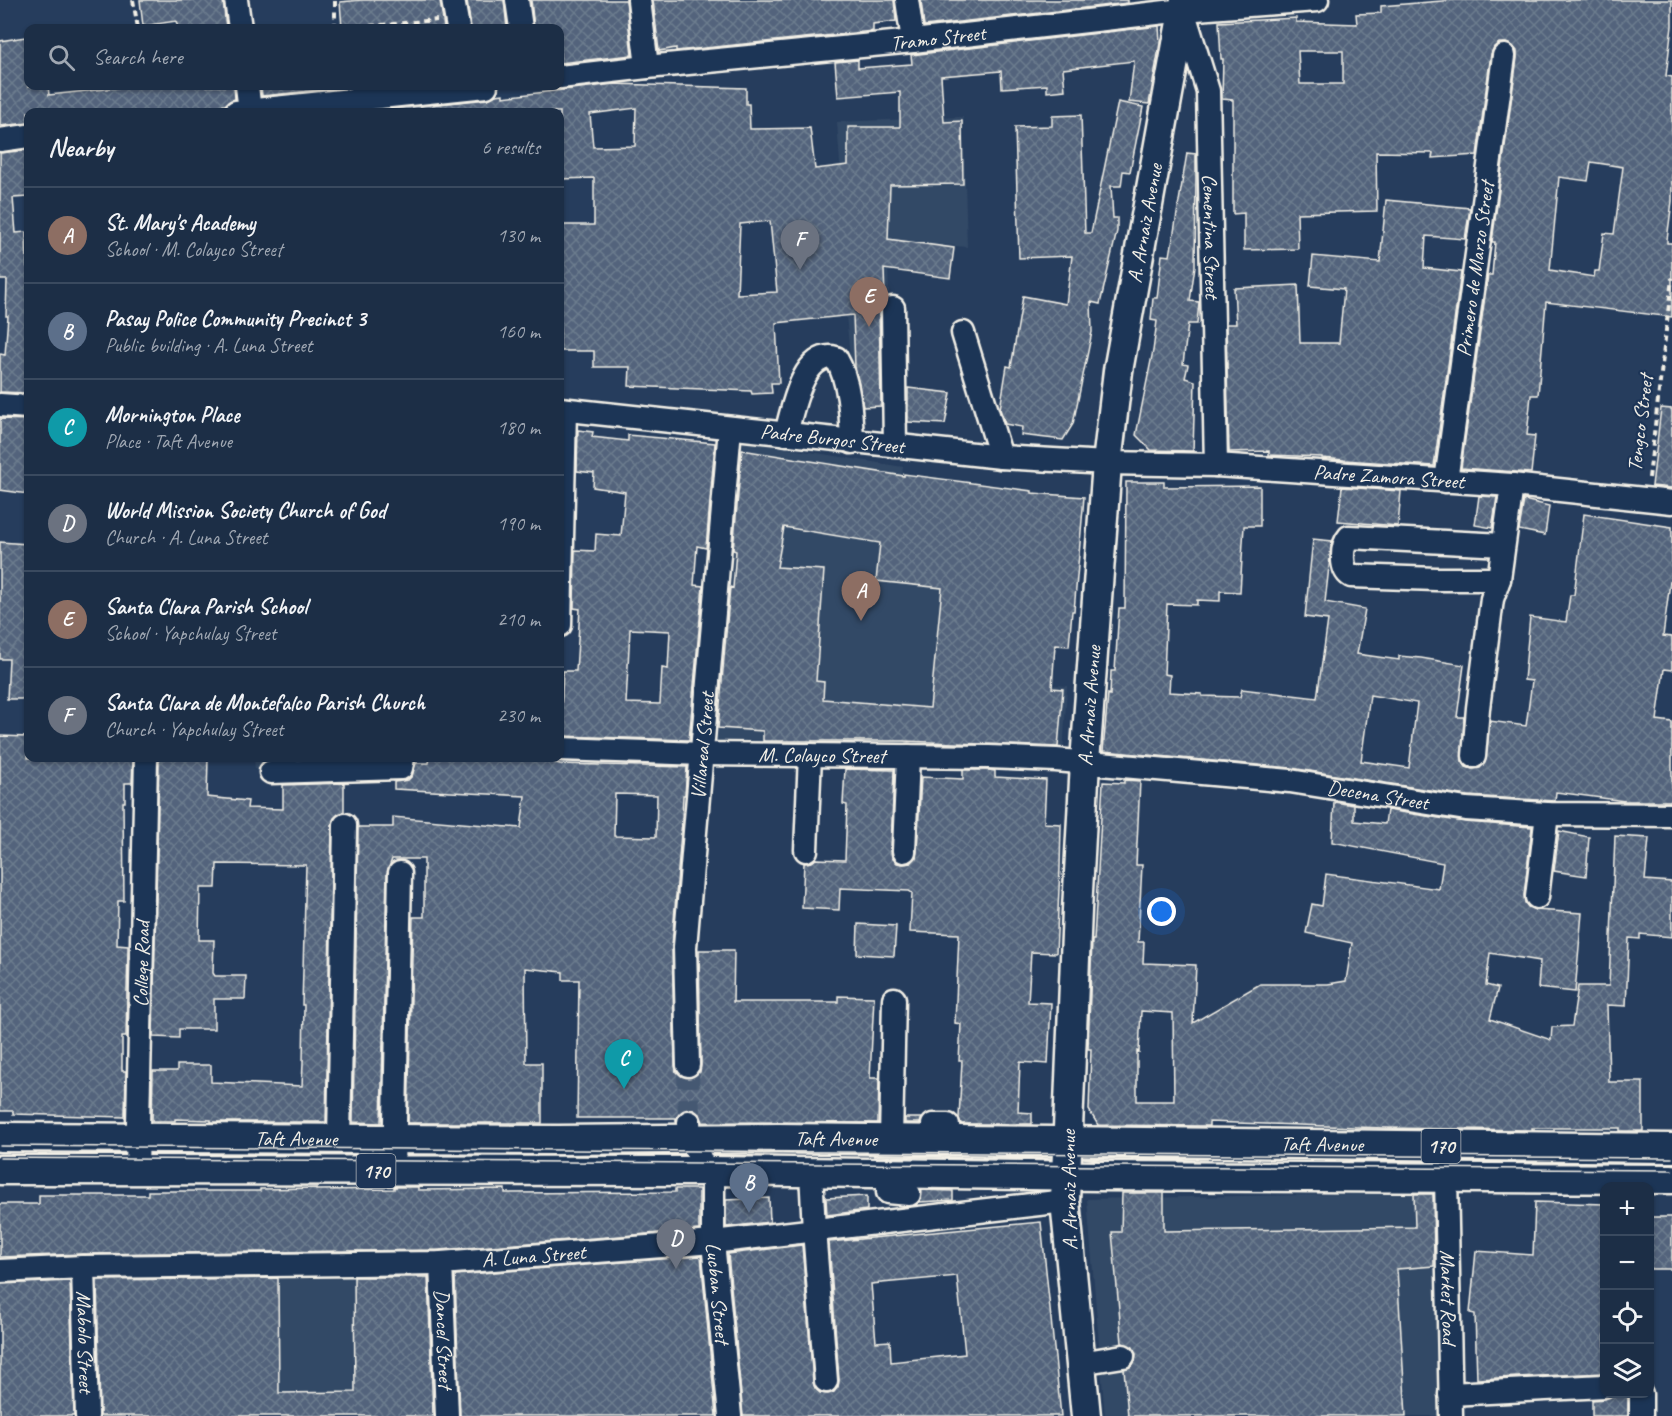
<!DOCTYPE html>
<meta charset="utf-8">
<style>
:root{--surface:#1c2e46;--page:#25364d;--text:#f1f3f6;--muted:#a0a8b3;--line:#3a4a5f;--accent:#ffd166}
body{margin:0;font-family:Caveat,sans-serif;background:var(--page);color:var(--text)}
.controls{position:absolute;right:18px;bottom:18px;display:grid;overflow:hidden;border-radius:12px;box-shadow:0 2px 4px #0004}
.controls button{width:54px;height:54px;display:grid;place-items:center;padding:0;border:0;border-bottom:2px solid var(--line);background:var(--surface);color:var(--text);font:30px sans-serif}
.you{position:absolute;left:1162px;top:912px;width:21px;height:21px;margin:-15px;border:4px solid #fff;border-radius:50%;background:#1a73e8;box-shadow:0 0 0 9px #1a73e833}
.badge{display:grid;place-items:center;width:39px;height:39px;border-radius:50%;background:var(--accent);color:#fff;font-size:20px;font-weight:700}
.pin{position:absolute;translate:-50% -50px;filter:drop-shadow(0 2px 3px #0008)}
.pin::after{content:'';position:absolute;top:32px;width:21px;height:18px;background:inherit;clip-path:polygon(0 0,100% 0,50% 100%)}
.list{margin:0;padding:0;list-style:none}
h2{display:flex;justify-content:space-between;align-items:center;height:78px;margin:0;padding:0 24px;font-size:26px}
h2 small{font-size:20px;font-weight:400;color:var(--muted)}
.list li{display:grid;grid-template-columns:39px 1fr auto;gap:18px;align-items:center;box-sizing:border-box;height:96px;padding:0 24px;border-top:2px solid var(--line)}
.list b{display:block;font-size:22px;white-space:nowrap}
.list p{margin:0;font-size:20px;white-space:nowrap;color:var(--muted)}
.list em{font-size:20px;font-style:normal;color:var(--muted)}
.icon{flex:none;width:33px;height:33px;fill:none;stroke:currentColor;stroke-width:2;stroke-linecap:round;stroke-linejoin:round}
.map{position:relative;flex:none;width:1672px;height:1416px;overflow:hidden}
.search{position:absolute;background:var(--surface);box-shadow:0 2px 4px #0004;left:24px;top:24px;width:540px;height:66px;display:flex;align-items:center;gap:15px;box-sizing:border-box;padding:0 21px;border-radius:12px;color:var(--muted);font-size:22px}
.panel{position:absolute;background:var(--surface);box-shadow:0 2px 4px #0004;left:24px;top:108px;width:540px;height:654px;border-radius:12px}
.map>svg:first-child{display:block}
.built{fill:#334966}
.building{fill:url(#building-cross-hatch);stroke:#f4f1e8;stroke-width:1.5;fill-rule:evenodd}
.lines{fill:none;stroke-linecap:round;stroke-linejoin:round}
.minor-tunnel{stroke:#455872;stroke-width:22;stroke-dasharray:22 11;stroke-linecap:butt}
.minor-casing{stroke:#f4f1e8;stroke-width:27}
.major-casing{stroke:#f4f1e8;stroke-width:33}
.path{stroke:#f4f1e8;stroke-width:4;stroke-dasharray:6 4.5;stroke-linecap:butt}
.minor{stroke:#1d3557;stroke-width:22}
.major{stroke:#1d3557;stroke-width:28}
.tram{stroke:#f4f1e8;stroke-width:1.5}
.labels{text-anchor:middle;stroke-width:4.5;stroke-linejoin:round;paint-order:stroke}
.shield{fill:#1d3557;stroke:#b4b9bc;stroke-width:1.5}
.shield-label{font-size:20px;font-weight:bold;fill:#f4f1e8}
.street-label{font-size:21px;fill:#f4f1e8;stroke:#1d3557}
</style>
<div class="map">
<svg width="1672" height="1416" viewBox="0 0 1672 1416">
<defs>
<pattern id="building-cross-hatch" width="8" height="8" patternUnits="userSpaceOnUse" patternTransform="scale(1.5)"><rect width="8" height="8" fill="#52647b"/><path d="M0 0l8 8M0 8l8-8" fill="none" stroke="#6c7b8e"/></pattern>
</defs>
<rect width="100%" height="100%" fill="#263d5d"/>
<filter id="ink" filterUnits="userSpaceOnUse"><feTurbulence type="fractalNoise" baseFrequency=".0167" numOctaves="2"/><feDisplacementMap in="SourceGraphic" scale="12" xChannelSelector="R" yChannelSelector="G"/><feConvolveMatrix kernelMatrix="1 2 1 2 8 2 1 2 1" color-interpolation-filters="sRGB"/></filter>
<g filter="url(#ink)">
<path class="built" d="M963 117 967 247 887 240 893 407 855 408 838 232 845 230 837 122Z
M737 440 903 467 893 543 1008 563 997 680 1067 686 1063 753 710 748Z
M247 758H301V768L255 769 254 758Z
M1453 1192 1462 1416H1105L1087 1199Z
M400 1272 403 1416H200L198 1277Z"/>
<path class="building" d="M140 0H223L226 28H178L176 21 143 26Z
M361 0H440L444 28H342L340 2Z
M467 0H504L507 28H471Z
M531 0H626L632 55 560 63V28H534Z
M653 0H894L896 21 873 24V31L676 51V48L659 51Z
M921 0H1128V3L924 26Z
M1454 0H1672V26L1666 76 1672 77V201L1667 240V243H1672V317L1546 302 1538 395H1531L1527 435 1535 436 1531 473 1461 468 1488 275H1492L1495 242H1492L1517 58V51L1513 46 1506 43H1499L1494 47 1491 54 1477 155 1432 158 1433 153 1376 152 1377 211 1297 213 1298 249 1244 250V213L1233 214V100L1222 99 1223 59H1221L1219 22 1296 18V22L1357 24 1356 14 1381 13V6ZM1298 51H1343V84H1300ZM1591 162 1623 167 1614 234 1604 233 1599 271H1595L1594 277 1550 270 1559 177 1588 181Z
M1159 26 1160 43 1149 104 1129 102 1134 61 1063 69 1065 90 1047 92V85L1002 88 1001 71 941 76 944 122 962 121 963 184 890 185 888 239 954 248 950 278 884 269 885 297 881 302 879 308 881 406 863 407 855 367 853 315 776 323 779 383H771L772 393 752 394 751 391 629 386 630 367H594V351H560V225H594V178L560 179V112H362L487 99 496 95 503 94V97L614 84 746 88V104H749L750 129 810 128 815 169 848 165V127H900V92L838 97 835 62 858 60V68L912 64 911 55ZM636 108 635 146 593 147 590 114ZM770 221 777 292 737 294 740 224Z
M25 37 28 63V86H48L49 95 124 87V86H234L235 99 225 105 171 112H28V123L0 126V41Z
M261 86H360L262 96Z
M1118 102 1143 107 1130 172 1123 171 1121 186H1111L1113 218H1117V231L1100 304 1091 302 1092 332 1073 424 1063 440 1021 435 1022 427 1005 424 1000 409 1007 366 1011 367 1023 296 1066 304 1072 256 1019 258 1015 127 1052 126V116L1081 115 1085 233H1091Z
M28 150V197L13 198 16 233 26 232 27 267H28L27 357H28V393L0 392V354L5 355 8 316H6L7 280H0V153Z
M1187 153 1196 154V175L1195 266 1190 301 1199 302 1197 324H1188L1183 364 1188 365 1185 378 1195 381 1193 451 1151 450 1136 435 1153 351 1157 321 1151 320 1153 298H1157L1162 255 1170 256Z
M1386 200 1470 208 1465 239 1426 236 1424 268 1461 272 1434 466 1344 460 1322 458V457L1269 455V451L1229 452 1226 324H1236L1234 288 1298 285 1300 343H1339L1344 289 1310 286 1313 256 1380 262Z
M908 388 951 393 945 424 908 422Z
M1661 408 1672 409V488L1652 486Z
M0 419 28 420V494L0 490Z
M578 430 593 432 592 437 628 441V435L715 443 706 548 697 546 694 585 703 586 689 740 560 736 563 671H576L580 609 574 608 575 550 595 551 596 534 621 536 625 492 593 487 594 473 577 471ZM630 629 670 631 668 669 662 668 660 704 626 703Z
M742 450 904 476V474L1032 491V493L1084 497 1074 611H1072L1069 646 1055 645 1052 688 1063 689 1058 747 903 741H763V731L718 728 730 587 733 588 736 551 733 550ZM784 527 880 543 876 581 942 588 930 708 823 699 824 682 816 681 824 570 777 567Z
M1126 482H1164V487L1260 486V526H1244L1240 592 1220 591V601L1197 600V605L1167 604 1164 674 1170 675 1169 692 1202 694V696L1240 697 1242 689 1317 698 1328 620 1305 617 1313 539 1332 541 1325 602 1365 609 1357 654 1399 660V656L1421 658 1464 665 1457 717H1464L1462 761 1466 767 1472 769 1480 768 1485 763 1490 721 1526 726 1532 681 1524 680 1530 617 1566 622 1570 595H1574L1584 514 1672 527V583L1670 582 1663 636 1672 637V670L1664 669 1657 720 1672 722V801H1625L1556 792 1555 801 1467 796 1291 768 1103 751 1108 694 1110 695 1111 671H1115L1119 608H1125ZM1370 695 1417 703 1409 768 1361 761Z
M1342 487 1401 491 1398 526 1338 521Z
M1479 496 1497 497 1492 528 1475 525Z
M1524 500 1549 506 1545 535 1519 530Z
M0 542 28 544V699H7L9 659H0Z
M0 736 28 737V758H133L132 783H125V802H123L124 901H118L117 945 128 946 126 1037H122V1071H126L125 1117 13 1114V1111H0Z
M159 758H208L207 797 248 801 247 808 283 809V785L344 783V812L334 818 332 825 326 1122H211V1120L175 1119V1121H152L153 1071H177V1065H211V1082L302 1086 303 1062 304 1005H302L306 865 217 864 216 888H200L199 940H214L213 973 215 976H246L245 999H214V1029H179V1038L153 1037Z
M430 758H534L560 764 687 767 685 795H683L682 820 672 946 675 1065 676 1072 681 1077 689 1078 695 1077 700 1072 701 1065 699 950H734L733 1002H838V996L874 997 870 1078H879L878 1123 703 1122 700 1114 696 1110 689 1109 681 1111 676 1122V1118H577L579 980H563V972L525 968 526 1063H542V1123H408L413 917H424V859H392L387 873 381 1123 353 1122 358 827H393V817L521 828 525 796 394 789V782L408 780 412 776 416 763H429ZM615 794 657 795 656 837 614 836Z
M845 769 894 770 891 850 892 858 897 863 903 864 911 863 916 858 917 852 921 777 963 779V770H989L995 771V777L1046 780 1044 823 1061 824 1060 868 1056 953 1031 952 1028 1002 1051 1003 1048 1064 1020 1062 1018 1112 1032 1113V1124H961L959 1118 962 1061H959L961 1024 955 1023 959 934 910 932 912 893 909 891 840 888 839 910 802 908 804 863 812 862 816 859 845 860 847 805 843 804Z
M1124 780 1140 781 1136 865H1142L1138 942H1144L1143 963 1196 965 1193 1023 1260 984H1328L1346 981 1352 943 1306 933 1312 904 1322 906 1326 874 1439 889 1443 863 1332 842 1334 802 1354 805V821L1385 824 1387 810 1465 822 1532 827 1524 895 1525 903 1528 907 1535 910 1582 913 1575 992 1538 988 1540 961 1490 953 1486 985 1498 988 1490 1019 1551 1040 1552 1027 1572 1026 1578 986H1609L1615 836 1649 838 1645 880 1672 882V937L1640 934V939L1629 938 1626 1006 1607 1005 1609 1082H1643V1131H1620V1128H1532V1130L1384 1128 1209 1122V1126L1098 1125 1089 1110 1091 1049H1088L1092 940H1094L1103 782 1124 783ZM1141 1011 1173 1013 1174 1101H1137V1051L1139 1052Z
M1559 831 1589 837 1586 876 1554 871Z
M858 924 896 926 894 956 857 954Z
M905 1118H922L920 1123H905Z
M873 1156 1050 1158V1159Z
M1083 1158 1208 1159 1098 1160Z
M394 1187H418V1190L505 1189V1193L675 1192V1189H699V1230L440 1250 83 1254 0 1257V1204H39V1195H148V1191H260V1189L316 1188V1190L394 1189Z
M922 1190 953 1191V1200L920 1202Z
M1122 1193H1164V1231L1415 1227 1414 1194H1433L1434 1266 1397 1269 1406 1416H1128L1124 1369 1132 1366 1135 1361 1136 1354 1133 1347 1122 1343 1112 1232H1121Z
M867 1196V1210L827 1215 826 1198Z
M769 1198 770 1222 726 1227V1200Z
M1535 1202 1605 1204V1373L1477 1379 1475 1314 1470 1313 1476 1251 1533 1255Z
M1650 1217H1672V1269H1650Z
M1041 1222 1061 1416H743L728 1254 802 1245 813 1382 815 1388 820 1393 828 1394 834 1392 838 1387 839 1380 829 1242ZM957 1276 965 1354 891 1362 890 1341 876 1342 871 1284Z
M701 1256 716 1416H460L455 1275Z
M354 1277H428L433 1416H100L97 1280 278 1278 279 1393 355 1392Z
M70 1281 74 1416H0V1284Z
M1615 1394H1628V1416H1592V1400L1605 1399Z"/>
<g class="lines">
<path class="minor-tunnel" d="M688 1065 689 1122"/>
<defs>
<g id="minor">
<path d="M236 0 240 28"/>
<path d="M453 0 458 28"/>
<path d="M517 0 521 28"/>
<path d="M639 0 647 67"/>
<path d="M907 0 913 41"/>
<path id="s1" d="M1183 10 1208 91 1216 465"/>
<path id="s2" d="M560 77 647 67 913 41 1183 10 1317 0"/>
<path d="M247 86 250 111"/>
<path d="M236 112 486 86"/>
<path d="M0 140 28 136"/>
<path d="M893 308 895 446"/>
<path d="M963 333 1001 457"/>
<path d="M0 405 28 407"/>
<path id="s3" d="M560 409 1001 457 1107 463 1216 465 1512 485 1672 502"/>
<path d="M786 434C792 411 803 349 836 358 850 382 851 415 852 442"/>
<path id="s4" d="M1446 481 1504 56"/>
<path d="M1499 579H1436L1351 576C1340 570 1341 546 1349 537L1503 545"/>
<path d="M560 625 565 410"/>
<path id="s5" d="M560 749 703 754 989 757 1056 760 1290 781 1466 809 1547 814 1672 815"/>
<path d="M1474 756 1478 708 1492 599 1499 579 1512 485"/>
<path d="M271 772 401 768 403 758"/>
<path d="M806 850 810 755"/>
<path d="M904 851 908 756"/>
<path d="M1537 897 1547 814"/>
<path id="s6" d="M688 1065 685 947 730 428"/>
<path id="s7" d="M689 1122 690 1139 713 1183V1242L730 1416"/>
<path d="M933 1125H948L949 1140"/>
<path d="M339 1139 345 825"/>
<path d="M891 1139 894 999"/>
<path id="s8" d="M137 1170 146 758"/>
<path d="M394 1171 400 873"/>
<path d="M811 1172 814 1230 826 1381"/>
<path d="M888 1172V1192L909 1194"/>
<path id="s9" d="M1446 1177 1451 1416"/>
<path id="s10" d="M441 1263 447 1416"/>
<path id="s11" d="M83 1267 87 1416"/>
<path id="s12" d="M0 1271 83 1267 441 1263 713 1242 1065 1201"/>
<path d="M1080 1363 1123 1356"/>
<path d="M1450 1394 1604 1386"/>
<path d="M1641 1394V1416"/>
</g>
<g id="major">
<path id="s13" d="M0 1137 558 1140 778 1138 1672 1148"/>
<path d="M0 1170 708 1171 1098 1176 1672 1179"/>
<path id="s14" d="M1086 1416 1065 1201 1077 910 1085 762 1107 463 1118 371 1185 0"/>
</g>
</defs>
<use href="#minor" class="minor-casing"/>
<use href="#major" class="major-casing"/>
<path class="path" d="M133 0 138 28
M335 28V0
M349 28 437 20
M1649 478 1672 278"/>
<use href="#minor" class="minor"/>
<use href="#major" class="major"/>
<path class="tram" d="M0 1146 1672 1158
M0 1158 1672 1170"/>
</g>
</g>
<g class="labels">
<g class="shield">
<rect x="1421.5" y="1129" width="39" height="34" rx="4.5"/>
<rect x="356.5" y="1154" width="39" height="34" rx="4.5"/>
</g>
<g class="shield-label">
<text x="1441" y="1153">170</text>
<text x="376" y="1178">170</text>
</g>
<g class="street-label">
<text dy="7" stroke="none"><textPath href="#s2" startOffset="380">Tramo Street</textPath></text>
<text dy="7" stroke="none"><textPath href="#s14" startOffset="1198">A. Arnaiz Avenue</textPath></text>
<text dy="7" stroke="none"><textPath href="#s1" startOffset="230">Cementina Street</textPath></text>
<text dy="7" stroke="none"><textPath href="#s4" startOffset="214">Primero de Marzo Street</textPath></text>
<text transform="translate(1640 423) rotate(-83)" y="7">Tengco Street</text>
<text dy="7" stroke="none"><textPath href="#s3" startOffset="274">Padre Burgos Street</textPath></text>
<text dy="7" stroke="none"><textPath href="#s3" startOffset="832">Padre Zamora Street</textPath></text>
<text dy="7" stroke="none"><textPath href="#s14" startOffset="712">A. Arnaiz Avenue</textPath></text>
<text dy="7" stroke="none"><textPath href="#s6" startOffset="320">Villareal Street</textPath></text>
<text dy="7" stroke="none"><textPath href="#s5" startOffset="262">M. Colayco Street</textPath></text>
<text dy="7" stroke="none"><textPath href="#s5" startOffset="820">Decena Street</textPath></text>
<text dy="7" stroke="none"><textPath href="#s8" startOffset="206">College Road</textPath></text>
<text dy="7" stroke="none"><textPath href="#s13" startOffset="296">Taft Avenue</textPath></text>
<text dy="7" stroke="none"><textPath href="#s13" startOffset="836">Taft Avenue</textPath></text>
<text dy="7" stroke="none"><textPath href="#s13" startOffset="1322">Taft Avenue</textPath></text>
<text transform="translate(1069 1190) rotate(-91)" y="7">A. Arnaiz Avenue</text>
<text dy="7" stroke="none"><textPath href="#s12" startOffset="534">A. Luna Street</textPath></text>
<text dy="7" stroke="none"><textPath href="#s7" startOffset="177">Lucban Street</textPath></text>
<text dy="7" stroke="none"><textPath href="#s9" startOffset="120">Market Road</textPath></text>
<text dy="7" stroke="none"><textPath href="#s10" startOffset="76">Dancel Street</textPath></text>
<text dy="7" stroke="none"><textPath href="#s11" startOffset="75">Mabolo Street</textPath></text>
</g>
</g>
</svg>
<div class="controls">
<button>+</button>
<button>−</button>
<button><svg class="icon" aria-label="locate" viewBox="0 0 24 24"><circle cx="12" cy="12" r="6"/><path d="M12 2v4M12 18v4M2 12h4M18 12h4"/></svg></button>
<button><svg class="icon" aria-label="layers" viewBox="0 0 24 24"><path d="M12 4l9 5-9 5-9-5zM3 14l9 5 9-5"/></svg></button>
</div>
<div class="you"></div>
<div class="pin badge" style="left:861px;top:621px;background:#8d6e63">A</div>
<div class="pin badge" style="left:749px;top:1213px;background:#5c6f8a">B</div>
<div class="pin badge" style="left:624px;top:1089px;background:#0f9aa8">C</div>
<div class="pin badge" style="left:676px;top:1269px;background:#6b7280">D</div>
<div class="pin badge" style="left:869px;top:327px;background:#8d6e63">E</div>
<div class="pin badge" style="left:800px;top:270px;background:#6b7280">F</div>
<div class="search"><svg class="icon" aria-label="search" viewBox="0 0 24 24"><circle cx="10" cy="10" r="6"/><path d="M15 15l6 6"/></svg>Search here</div>
<section class="panel">
<h2>Nearby<small>6 results</small></h2>
<ul class="list">
<li><span class="badge" style="background:#8d6e63">A</span><div><b>St. Mary's Academy</b><p>School · M. Colayco Street</p></div><em>130 m</em></li>
<li><span class="badge" style="background:#5c6f8a">B</span><div><b>Pasay Police Community Precinct 3</b><p>Public building · A. Luna Street</p></div><em>160 m</em></li>
<li><span class="badge" style="background:#0f9aa8">C</span><div><b>Mornington Place</b><p>Place · Taft Avenue</p></div><em>180 m</em></li>
<li><span class="badge" style="background:#6b7280">D</span><div><b>World Mission Society Church of God</b><p>Church · A. Luna Street</p></div><em>190 m</em></li>
<li><span class="badge" style="background:#8d6e63">E</span><div><b>Santa Clara Parish School</b><p>School · Yapchulay Street</p></div><em>210 m</em></li>
<li><span class="badge" style="background:#6b7280">F</span><div><b>Santa Clara de Montefalco Parish Church</b><p>Church · Yapchulay Street</p></div><em>230 m</em></li>
</ul>
</section>
</div>
